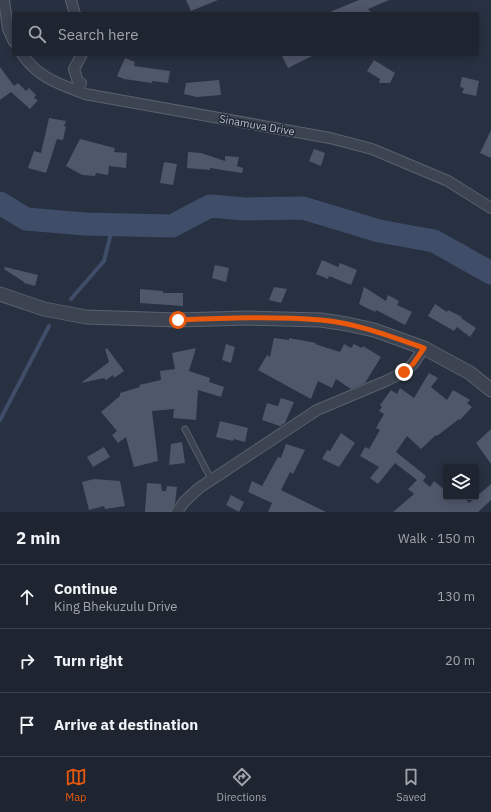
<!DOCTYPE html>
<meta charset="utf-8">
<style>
:root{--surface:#1e2531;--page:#262d39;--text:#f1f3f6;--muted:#a1a5ab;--line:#3c424d;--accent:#ea580c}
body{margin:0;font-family:"IBM Plex Sans",sans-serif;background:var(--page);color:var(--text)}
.controls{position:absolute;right:12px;bottom:12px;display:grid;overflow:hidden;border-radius:4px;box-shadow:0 2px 10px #0003}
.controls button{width:36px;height:36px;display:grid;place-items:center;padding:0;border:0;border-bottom:1px solid var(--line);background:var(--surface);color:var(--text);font:20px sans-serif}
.stop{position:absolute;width:12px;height:12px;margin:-9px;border:3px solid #ea580c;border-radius:50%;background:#fff}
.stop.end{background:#ea580c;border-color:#fff;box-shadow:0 1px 4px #0008}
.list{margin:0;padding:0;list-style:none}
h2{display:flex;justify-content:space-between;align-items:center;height:52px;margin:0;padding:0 16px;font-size:17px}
h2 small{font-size:13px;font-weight:400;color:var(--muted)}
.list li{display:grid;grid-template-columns:26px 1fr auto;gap:12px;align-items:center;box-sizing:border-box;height:64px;padding:0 16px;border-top:1px solid var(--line)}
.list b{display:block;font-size:15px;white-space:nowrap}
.list p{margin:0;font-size:13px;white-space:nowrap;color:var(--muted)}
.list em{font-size:13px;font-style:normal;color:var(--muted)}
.icon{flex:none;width:22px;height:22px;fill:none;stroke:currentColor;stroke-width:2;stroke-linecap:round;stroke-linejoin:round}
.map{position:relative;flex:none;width:491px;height:512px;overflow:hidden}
.search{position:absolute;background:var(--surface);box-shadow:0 2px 10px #0003;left:12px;right:12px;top:12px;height:44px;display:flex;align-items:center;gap:10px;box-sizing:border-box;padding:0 14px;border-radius:4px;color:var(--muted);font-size:15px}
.sheet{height:244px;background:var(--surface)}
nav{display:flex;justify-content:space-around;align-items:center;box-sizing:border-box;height:56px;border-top:1px solid var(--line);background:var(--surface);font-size:11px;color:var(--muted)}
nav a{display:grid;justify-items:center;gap:2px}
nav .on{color:var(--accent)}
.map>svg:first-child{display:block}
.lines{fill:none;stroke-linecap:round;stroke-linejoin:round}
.stream{stroke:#3f4d69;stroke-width:4}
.river{stroke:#3f4d69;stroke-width:23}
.building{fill:#4f576a}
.service-casing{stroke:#5a616e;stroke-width:7}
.minor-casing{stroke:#5a616e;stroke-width:12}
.tertiary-casing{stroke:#5a616e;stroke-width:15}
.service{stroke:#3c4351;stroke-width:5}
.minor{stroke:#3c4351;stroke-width:10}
.tertiary{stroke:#3c4351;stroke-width:13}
.route{stroke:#ea580c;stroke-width:5}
.labels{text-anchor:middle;stroke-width:3;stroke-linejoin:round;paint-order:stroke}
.street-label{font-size:11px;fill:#b9bfcb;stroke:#212836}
</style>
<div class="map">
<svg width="491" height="512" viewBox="0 0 491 512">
<rect width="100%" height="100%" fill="#283141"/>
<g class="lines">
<path class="stream" d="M71 299 104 261 113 225
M0 420 49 326"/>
<path class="river" d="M0 203 26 219 85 224 172 226 210 206 245 209 303 208 379 231 434 241 491 273"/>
</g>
<path class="building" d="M186 0H218L191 11Z
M359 0H389L368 9 372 14H325Z
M281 54H316L288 68Z
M125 58 135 62 134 66 170 71 168 83 152 81V83L124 79 117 76Z
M374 60 395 73 390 83H379L380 79 367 71Z
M0 67 14 86 18 83 26 91 29 88 36 95 34 98 38 100 30 109 11 92 0 100Z
M462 77 479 81 476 96 462 93 464 88 460 87Z
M219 80 221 95 197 97 184 94 186 83Z
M49 118 66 121 64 126 66 127 63 140 57 139 46 173 28 168 34 151 41 153Z
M491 130V158L480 153Z
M80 139 115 148 114 152 127 153 126 168 109 166 108 175 96 173 95 176 82 175 66 166Z
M314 149 325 153 321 166 309 161Z
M188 152 201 153 225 161V156L239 157 237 166 243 168 242 173 210 168V170L187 168Z
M164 162 177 164 173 185 160 183Z
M322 260 338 267 340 263 357 270 351 285 329 276 328 279 316 274Z
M215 265 229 268 226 282 212 278Z
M5 267 38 275 35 286 24 283V282L4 269Z
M274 287 287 289 281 303 269 300Z
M364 287 386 301 388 295 399 301 397 305 412 312 405 325 376 310 375 312 359 304Z
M140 289 163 291V293H183V306L140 303Z
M435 304 447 312 448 310 462 317 461 318 476 328 470 337 457 327 454 331 428 316Z
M274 338 289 340V338L316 343 315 344 340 352 344 344 351 348 354 344 362 348 363 346 381 357 365 383 351 389 336 379 332 388 318 381 311 399 258 370 267 355 270 357Z
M226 344 235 347 231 363 222 360Z
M107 348 124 371 114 378 113 375 106 380 104 378 81 383 109 362 105 349Z
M196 348 189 371 210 378 209 382 224 387 221 397 198 390 196 420 173 418 174 409 152 411 158 461 134 467 126 437 118 443 112 435 117 431 101 412 120 396V393L140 387 139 385 161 380 160 371 175 369 172 353Z
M429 373 438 378 431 387 447 400 453 390 470 400 467 403 472 407 460 420 459 419 437 436 436 435 421 449 407 436 396 452 426 476 423 481 430 487 434 481 446 491V497H454L457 499 459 497H464L469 503 491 484V500L478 512H393L414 494 408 489 417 480 395 463 378 484 370 478 379 467 360 456 365 447 369 449 380 430 376 428 384 414 379 411 382 407 380 405 391 390 397 394 400 388 414 398Z
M281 398 294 402 285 423 280 426 262 420 267 403 278 406Z
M220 421 248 428 245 442 234 439 233 441 216 437Z
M491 429V464L476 443Z
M341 433 355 443 339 467 322 459 327 450 330 451Z
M182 442 185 463 169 465 171 444Z
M286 444 305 450 293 474 290 472 281 490 326 512H268L272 503 248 492 252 481 262 486 278 457 281 458Z
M104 447 110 457 93 467 87 457Z
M94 479 120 481 125 506 105 509 104 506 89 510 82 482Z
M147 483 161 484 162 491H166L167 486 177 487 175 503 171 512H145Z
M231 495 244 502 239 512 226 505Z"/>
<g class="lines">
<defs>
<path id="service" d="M185 429 211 479"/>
<path id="minor" d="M4 0 8 29 14 42
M71 0 75 14
M22 54C38 78 60 84 85 94L330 138 372 149 448 181 491 208
M78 91 81 83 78 82 74 69 82 54
M177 512 184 502 199 488 317 410 386 381 404 372 413 364 424 348"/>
<path id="tertiary" d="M0 294 44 309 86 317 177 320 248 318 321 320 347 324 374 330 424 348 470 373 491 390"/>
</defs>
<use href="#service" class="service-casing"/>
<use href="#minor" class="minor-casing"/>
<use href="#tertiary" class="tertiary-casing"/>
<use href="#service" class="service"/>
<use href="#minor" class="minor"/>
<use href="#tertiary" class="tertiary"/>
</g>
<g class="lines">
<path class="route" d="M178 320C225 318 273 316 321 320 356 323 390 336 424 348L413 364 404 372"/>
</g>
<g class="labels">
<g class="street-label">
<text transform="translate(257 125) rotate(10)" y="4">Sinamuva Drive</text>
</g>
</g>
</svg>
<div class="controls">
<button><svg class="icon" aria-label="layers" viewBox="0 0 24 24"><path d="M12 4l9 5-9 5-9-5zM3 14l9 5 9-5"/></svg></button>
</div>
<div class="stop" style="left:178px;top:320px"></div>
<div class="stop end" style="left:404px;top:372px"></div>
<div class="search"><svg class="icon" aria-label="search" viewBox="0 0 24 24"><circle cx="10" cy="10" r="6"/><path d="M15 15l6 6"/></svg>Search here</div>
</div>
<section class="sheet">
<h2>2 min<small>Walk · 150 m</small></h2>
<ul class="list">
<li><svg class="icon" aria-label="ahead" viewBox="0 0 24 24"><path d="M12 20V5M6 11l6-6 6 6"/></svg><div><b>Continue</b><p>King Bhekuzulu Drive</p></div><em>130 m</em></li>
<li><svg class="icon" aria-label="right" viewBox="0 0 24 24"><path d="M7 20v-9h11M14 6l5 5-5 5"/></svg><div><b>Turn right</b></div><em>20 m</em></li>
<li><svg class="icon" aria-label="arrive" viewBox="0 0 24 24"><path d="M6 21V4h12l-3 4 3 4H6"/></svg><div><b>Arrive at destination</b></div></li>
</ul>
</section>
<nav>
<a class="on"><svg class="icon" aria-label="map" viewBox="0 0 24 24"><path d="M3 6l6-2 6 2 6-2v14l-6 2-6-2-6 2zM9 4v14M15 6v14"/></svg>Map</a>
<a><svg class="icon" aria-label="directions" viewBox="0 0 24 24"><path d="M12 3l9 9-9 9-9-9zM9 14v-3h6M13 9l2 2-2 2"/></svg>Directions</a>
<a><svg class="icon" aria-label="saved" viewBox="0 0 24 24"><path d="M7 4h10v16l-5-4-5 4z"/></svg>Saved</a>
</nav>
